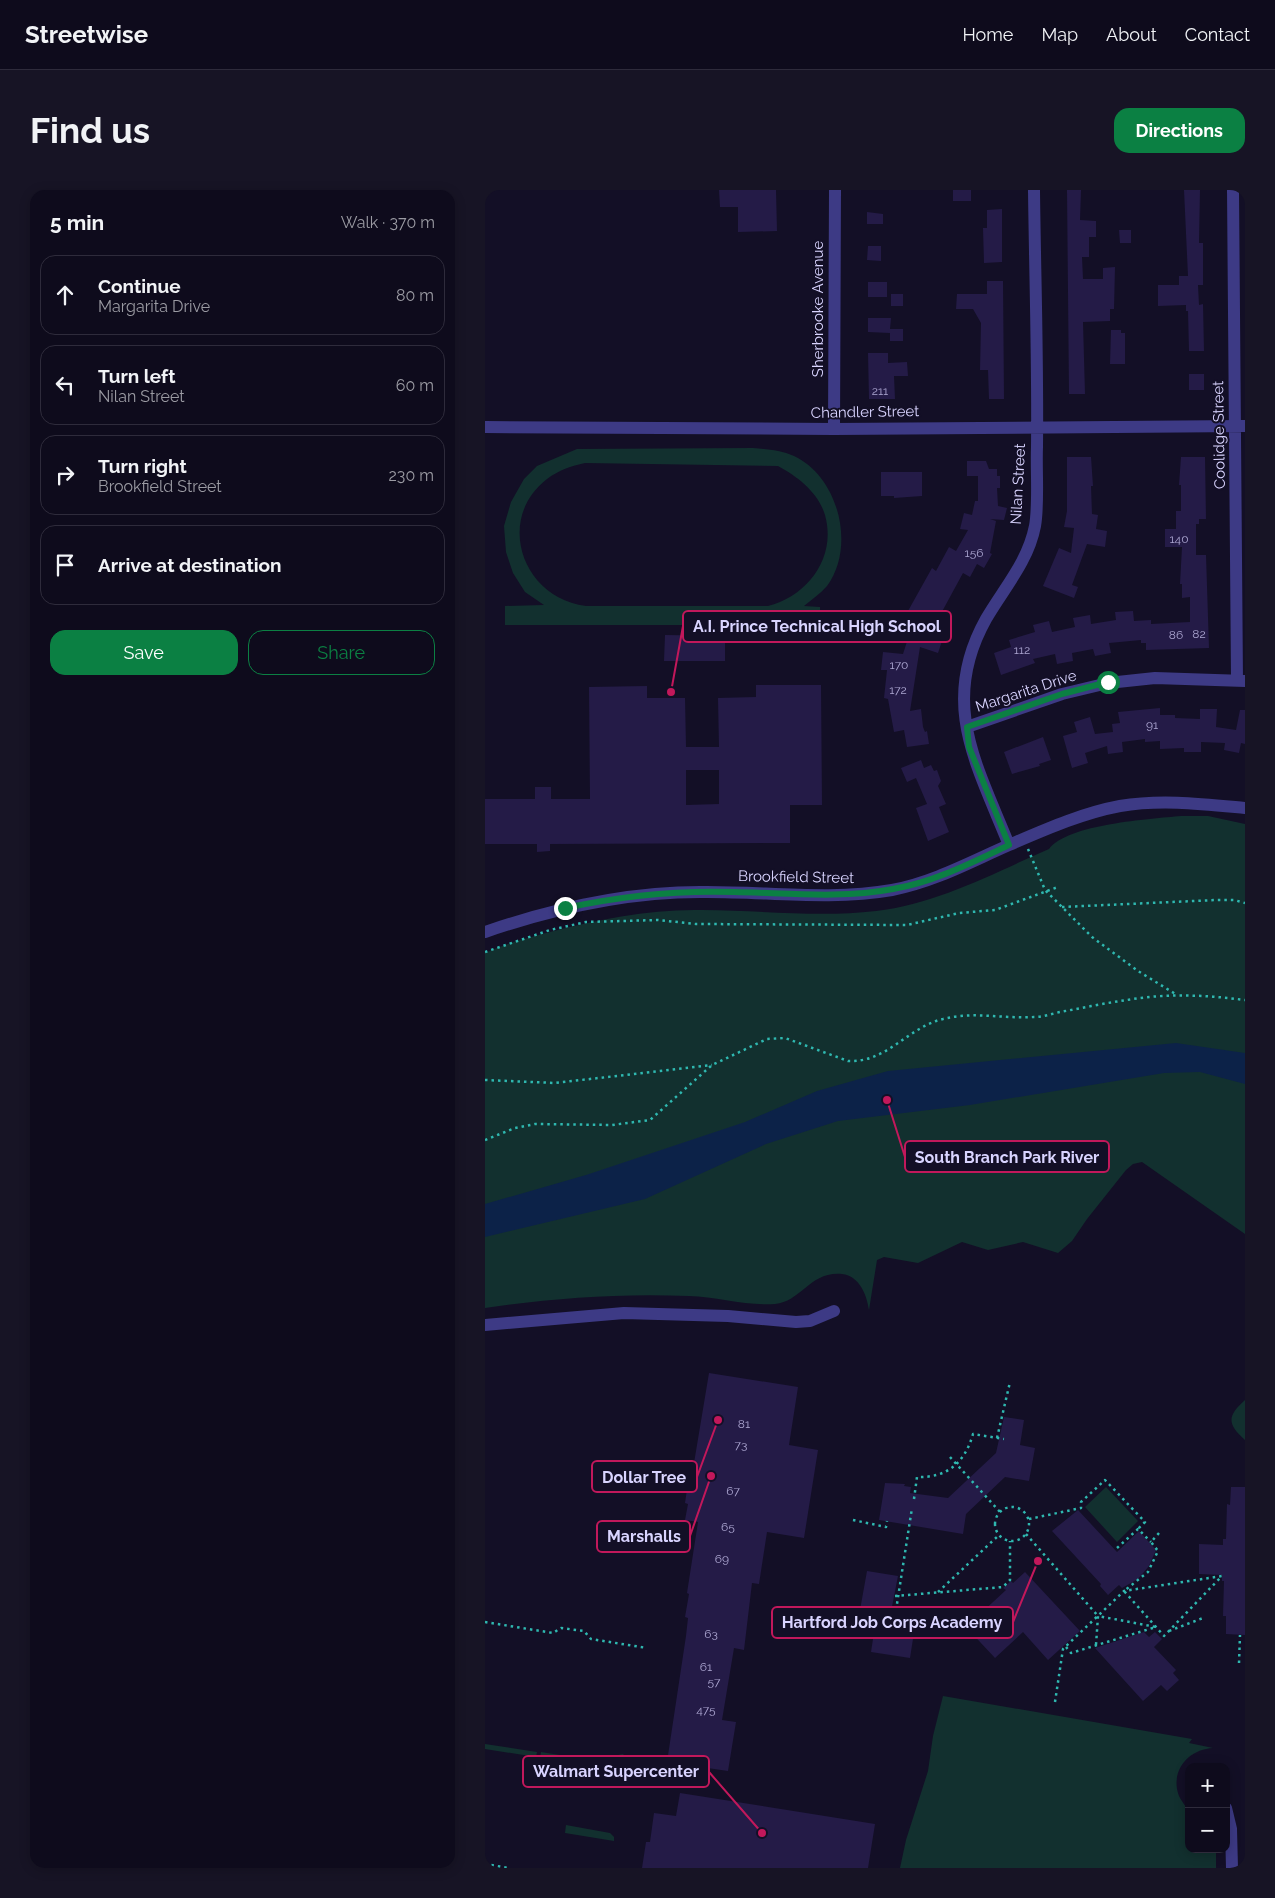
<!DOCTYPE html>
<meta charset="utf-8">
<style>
:root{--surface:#0e0b1c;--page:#171425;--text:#f1f3f6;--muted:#9b9ba3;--line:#2e2b3b;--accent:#0b8043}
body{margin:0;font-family:Raleway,sans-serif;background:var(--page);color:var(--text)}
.controls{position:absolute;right:15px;bottom:15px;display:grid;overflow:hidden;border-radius:10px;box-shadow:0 2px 12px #0003}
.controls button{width:45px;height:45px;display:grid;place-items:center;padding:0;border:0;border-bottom:1px solid var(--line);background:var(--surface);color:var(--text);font:25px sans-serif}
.stop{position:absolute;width:15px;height:15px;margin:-11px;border:4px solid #0b8043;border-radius:50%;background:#fff}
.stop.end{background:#0b8043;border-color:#fff;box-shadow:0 1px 5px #0008}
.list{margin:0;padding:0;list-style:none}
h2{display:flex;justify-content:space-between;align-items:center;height:65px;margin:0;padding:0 20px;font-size:21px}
h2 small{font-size:16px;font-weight:400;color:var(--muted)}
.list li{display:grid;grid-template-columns:32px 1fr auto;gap:15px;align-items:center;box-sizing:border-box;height:80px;margin:0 10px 10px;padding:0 10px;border:1px solid var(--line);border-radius:15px}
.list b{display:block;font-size:19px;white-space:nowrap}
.list p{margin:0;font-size:16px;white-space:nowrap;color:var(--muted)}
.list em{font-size:16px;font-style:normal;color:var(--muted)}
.actions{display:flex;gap:10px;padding:15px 20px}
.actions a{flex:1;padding:11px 0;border:1px solid var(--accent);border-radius:15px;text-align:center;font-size:18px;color:var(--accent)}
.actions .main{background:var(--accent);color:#fff}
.icon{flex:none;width:28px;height:28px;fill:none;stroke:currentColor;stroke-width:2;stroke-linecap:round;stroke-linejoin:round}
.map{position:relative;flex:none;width:760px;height:1678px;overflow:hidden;border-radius:15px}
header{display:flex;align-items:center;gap:30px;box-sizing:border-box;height:70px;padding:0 25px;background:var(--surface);border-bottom:1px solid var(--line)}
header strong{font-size:24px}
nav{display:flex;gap:28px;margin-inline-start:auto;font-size:18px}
.intro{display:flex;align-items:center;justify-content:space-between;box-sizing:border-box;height:120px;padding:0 30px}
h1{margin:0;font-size:35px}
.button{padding:12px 22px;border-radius:15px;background:var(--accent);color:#fff;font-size:18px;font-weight:700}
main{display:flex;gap:30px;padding:0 30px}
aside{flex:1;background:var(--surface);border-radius:15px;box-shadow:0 2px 12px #0003}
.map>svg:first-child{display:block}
.green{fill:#12302f;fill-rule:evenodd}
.water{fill:#0c2248}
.building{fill:#241b47;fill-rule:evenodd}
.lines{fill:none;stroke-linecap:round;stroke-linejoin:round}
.path{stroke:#2fb8b0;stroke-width:2.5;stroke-dasharray:2.5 4;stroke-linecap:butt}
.minor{stroke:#3d3a85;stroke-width:12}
.route{stroke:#0b8043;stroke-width:6}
.labels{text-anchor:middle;stroke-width:4;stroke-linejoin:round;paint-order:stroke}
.number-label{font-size:12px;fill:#aca6d1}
.street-label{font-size:15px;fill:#d9d4ff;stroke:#130f26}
.leader{fill:none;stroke:#c2185b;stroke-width:2}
.callout-dot{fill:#c2185b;stroke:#130f26;stroke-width:2}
.callout{fill:#130f26;stroke:#c2185b;stroke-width:2}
.callout-label{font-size:16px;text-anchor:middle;font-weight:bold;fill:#d9d4ff}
</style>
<header>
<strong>Streetwise</strong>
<nav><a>Home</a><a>Map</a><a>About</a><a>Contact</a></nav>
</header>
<div class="intro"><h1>Find us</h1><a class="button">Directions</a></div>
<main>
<aside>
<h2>5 min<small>Walk · 370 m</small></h2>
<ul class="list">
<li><svg class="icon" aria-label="ahead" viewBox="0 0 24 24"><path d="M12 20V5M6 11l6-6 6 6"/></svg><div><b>Continue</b><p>Margarita Drive</p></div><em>80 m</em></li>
<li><svg class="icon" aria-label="left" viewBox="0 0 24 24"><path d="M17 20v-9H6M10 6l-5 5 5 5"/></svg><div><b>Turn left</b><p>Nilan Street</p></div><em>60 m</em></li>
<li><svg class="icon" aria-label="right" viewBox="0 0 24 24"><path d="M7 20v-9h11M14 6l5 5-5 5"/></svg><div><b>Turn right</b><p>Brookfield Street</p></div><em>230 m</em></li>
<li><svg class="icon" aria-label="arrive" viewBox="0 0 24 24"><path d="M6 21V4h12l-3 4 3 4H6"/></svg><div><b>Arrive at destination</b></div></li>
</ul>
<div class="actions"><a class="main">Save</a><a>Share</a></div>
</aside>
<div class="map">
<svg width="760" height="1678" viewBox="0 0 760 1678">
<rect width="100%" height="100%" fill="#130f26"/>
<path class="green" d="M268 258C282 259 296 260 309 266 354 287 371 357 342 396 335 404 326 410 319 416L335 417V435H20V416L59 415 40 402 28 383 21 362 19 336 26 312 39 289 52 276 92 259ZM100 273 293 276C313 287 333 302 340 325 352 368 322 406 283 416H101C37 408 10 329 62 289 74 280 86 276 100 273Z
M696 626H723L760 634V1044L657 972 648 974 641 980 602 1029 587 1051 573 1063 538 1052 503 1060 477 1052 433 1073 399 1067 392 1070 384 1120C382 1106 375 1086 357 1084 325 1081 316 1112 290 1114 262 1116 232 1107 204 1106 136 1103 67 1108 0 1118V763C21 753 43 748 65 742 114 729 165 719 217 720 275 720 333 728 391 721 452 714 509 683 564 659 583 634 665 629 696 626Z
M760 1210V1250C742 1234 742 1226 760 1210Z
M621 1297 653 1331 632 1352 600 1317Z
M458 1506 707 1549 704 1553 728 1558C705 1559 686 1579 693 1603 695 1611 703 1617 704 1624 706 1635 704 1648 704 1659H731V1678H415L421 1650 443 1581 448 1546Z
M0 1554 52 1562 51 1567 0 1559Z
M56 1562 131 1574 133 1565 138 1564 142 1569 139 1587 134 1591H130V1580L55 1568Z
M81 1635 125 1643 129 1647V1651L80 1643Z"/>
<path class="water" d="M691 853 760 863V894L715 882 679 883 485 915 353 931 281 954 160 1009 0 1047V1014L101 985 260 932 332 901 403 881Z"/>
<path class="building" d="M234 0H291L292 41 253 42V17H235Z
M468 0H486V11H468Z
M582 0H596L595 30 611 31V47H604V67H597L598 89H618V78L630 77 629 119H625V131L598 132 600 204H584Z
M699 0H715L714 53H718V95H713L714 115 718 114 719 161H704L703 121H701V115L673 116V95H694V86H703Z
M517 19V72L499 73 498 38H502V20Z
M382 22 398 24V34H382Z
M634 40H646V53H635Z
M383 56H396V71L382 70Z
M502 91H518L519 209H504L503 180H495L496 133 488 119H471L472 104H502Z
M383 92H402V107H383Z
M406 104H418V116H406Z
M383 128H406L405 139H418V151H405V143L383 142Z
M626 140H636V143H640V174H625Z
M383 163H403V173L422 172 423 186H409L410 209H384Z
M704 184H719V200H704Z
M582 267H606L608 296H606L607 324 613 325 611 339 622 341 620 357 602 354 587 395 593 397 589 408 558 396 574 358 586 363 589 338 579 337 582 321Z
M696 267H720L721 329H714V334H711V365H721L724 458 661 460V453H656V450L624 453 626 463 610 466 608 459 587 463 588 471 572 474 570 464 548 469 550 473 516 485 509 463 526 457 524 450 550 442 548 435 564 431 567 442 590 437 588 428 605 425 606 434 631 430 630 422 648 421 649 431 666 430V434L705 432V407L697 408V394H695L697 357H680V339H691V321H696V295H694Z
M482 271H501L504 279H512V286H515V298H512L513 316 522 318 519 330 505 329 511 331 505 363 507 364 499 378 492 374 485 387 478 383 453 429 448 445 458 448 453 463 435 457 425 521 436 519 438 537 440 542 442 541 444 554 422 557 419 540 409 542 403 509 399 508 402 480H396L398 462 418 464 426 439 416 436 421 421H423L447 378 451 381 464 357 471 361 483 340 475 339 479 323 487 325 490 311H493V286H482Z
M396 282H437V306L409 308V306H396Z
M180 445 240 446V471H179Z
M271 495H336L337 615H305V653L65 654V661L52 662V654H0V609H50V597H66V609H105L104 497 162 496V508H200L201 557H234L233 508 271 507ZM201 580H234V614L201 615Z
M675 518V525H690V528L715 529V519H732L731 537 751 540 755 520H760V554L756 553 754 563 739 560 740 553 716 552V562H699V558L675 559V551L660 552V549L637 552 638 562 623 564 622 556 600 563 603 573 587 578 578 546 592 542 589 532 605 527 610 544 628 542 627 534 635 533 633 522Z
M558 547 566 570 554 574 555 576 527 584 519 562Z
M436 570 439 578 446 575 449 581 452 580 456 591 453 596 461 614 454 617 464 642 443 651 431 618 442 614 431 588 422 592 416 578Z
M224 1183 313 1197 304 1255 333 1260 319 1348 282 1342 274 1394 267 1393 259 1460 249 1458 237 1530 251 1532 243 1581 182 1572 201 1446 203 1428 200 1427 204 1404 202 1403 213 1332 200 1330 203 1314 200 1313 206 1272 209 1273Z
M519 1227 539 1230 535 1255 550 1258 544 1291 520 1287 481 1324 478 1344 394 1330 400 1293 420 1294 419 1296 426 1297 425 1303 463 1308 511 1263Z
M746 1297H760V1445L741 1444V1426H738L739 1391H737V1385L714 1384V1354L738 1355V1349H741L742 1314 745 1315Z
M593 1320 632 1362 654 1341 671 1360 664 1376 653 1389 637 1398 634 1395 623 1405 615 1396 616 1394 567 1341Z
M382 1381 413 1386 404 1432 430 1436 425 1468 386 1462 392 1423 375 1420Z
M540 1382 595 1441 563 1470 538 1442 510 1468 481 1437 521 1400 518 1398 526 1391 528 1393Z
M659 1442 664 1447 670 1442 677 1449 669 1457 691 1480 688 1483 694 1490 682 1501 676 1495 658 1511 610 1458Z
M195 1603 390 1634 383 1678H157L161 1652H165L169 1623 191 1626Z"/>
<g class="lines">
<path class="path" d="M543 659 560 700 607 747 653 781 692 805
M577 717 731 710H749L760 713
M0 762 65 740 101 732 173 730 211 734 422 735 474 723 510 720 573 697
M0 890 70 893 227 875
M0 950 30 938 50 934 127 935 165 930 227 875 282 849 300 848 363 871C402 873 423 837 458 829 489 821 518 829 549 827 558 827 566 824 575 822 597 818 620 813 642 810 682 803 721 805 760 810
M512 1248 525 1192
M465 1267 515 1322
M429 1309 432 1287C463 1288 480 1272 488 1244L519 1249
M510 1334a17 17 0 1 1 34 0a17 17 0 1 1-34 0Z
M544 1329 596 1318V1312L620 1290 660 1332 653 1339
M368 1330 401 1337 402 1331
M674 1343 666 1352 673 1361 663 1382 639 1401 679 1446 736 1387
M541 1344 613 1426
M632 1358 653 1339 666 1352
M453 1402 514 1345
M410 1406 518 1397 525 1390V1351
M0 1432 68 1443 76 1438 99 1441 106 1449 162 1458
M409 1433 427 1318
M684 1441 718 1428
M581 1457 586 1463 671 1437 613 1426 611 1455
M754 1473 755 1445
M570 1512 578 1459 639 1401 737 1386
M0 1674 24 1678"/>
<path class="minor" d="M748 0 752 490
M0 237 349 239 760 236
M349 239 350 0
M482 537 577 504 623 493 670 488 760 491
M524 655C492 575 454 513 501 429 519 398 543 372 550 336 554 314 551 280 552 257 553 171 550 86 549 0
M0 742C70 718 141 702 215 702 279 701 343 711 407 700 449 692 485 672 524 655 559 640 597 623 635 616 676 609 718 614 760 618
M0 1135 139 1123 243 1126 311 1132 325 1131 349 1121
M741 1618 746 1639 747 1678"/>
</g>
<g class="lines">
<path class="route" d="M80 718C136 706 192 700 249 702 303 703 355 709 408 699 449 692 486 673 524 655L484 557 482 537 577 504 623 492"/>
</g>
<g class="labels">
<g class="number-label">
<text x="395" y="205">211</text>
<text x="694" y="353">140</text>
<text x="489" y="367">156</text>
<text x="714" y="448">82</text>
<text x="691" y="449">86</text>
<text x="537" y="464">112</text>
<text x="414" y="479">170</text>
<text x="413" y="504">172</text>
<text x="667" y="539">91</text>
<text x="259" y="1238">81</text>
<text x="256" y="1259">73</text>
<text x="248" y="1305">67</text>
<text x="243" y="1341">65</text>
<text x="237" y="1373">69</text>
<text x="226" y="1448">63</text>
<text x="221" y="1481">61</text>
<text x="229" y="1496">57</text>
<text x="221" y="1524">475</text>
</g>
<g class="street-label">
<text transform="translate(333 119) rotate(-90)" y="5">Sherbrooke Avenue</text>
<text transform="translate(380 222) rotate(-1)" y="5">Chandler Street</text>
<text transform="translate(734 245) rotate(-91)" y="5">Coolidge Street</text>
<text transform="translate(533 294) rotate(-87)" y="5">Nilan Street</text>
<text transform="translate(541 501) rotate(-18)" y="5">Margarita Drive</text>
<text transform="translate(311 687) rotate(1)" y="5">Brookfield Street</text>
</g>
</g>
<path class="leader" d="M186 502L198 436M402 910L420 967M233 1230L212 1287M226 1286L205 1346M553 1371L528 1432M277 1643L224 1582"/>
<g class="callout-dot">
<circle cx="186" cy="502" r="5"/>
<circle cx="402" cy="910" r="5"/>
<circle cx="233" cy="1230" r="5"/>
<circle cx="226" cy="1286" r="5"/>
<circle cx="553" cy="1371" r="5"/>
<circle cx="277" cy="1643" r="5"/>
</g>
<g class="callout">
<rect x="198" y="421" width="268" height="31" rx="5"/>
<rect x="420" y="951" width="204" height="31" rx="5"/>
<rect x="107" y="1271" width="105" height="31" rx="5"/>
<rect x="112" y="1331" width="93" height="31" rx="5"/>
<rect x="287" y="1417" width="241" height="31" rx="5"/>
<rect x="38" y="1566" width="186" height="31" rx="5"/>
</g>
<g class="callout-label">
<text x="332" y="442">A.I. Prince Technical High School</text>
<text x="522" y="973">South Branch Park River</text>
<text x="159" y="1293">Dollar Tree</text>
<text x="159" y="1352">Marshalls</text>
<text x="407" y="1438">Hartford Job Corps Academy</text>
<text x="131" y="1587">Walmart Supercenter</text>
</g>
</svg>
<div class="controls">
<button>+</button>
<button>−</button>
</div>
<div class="stop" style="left:623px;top:492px"></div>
<div class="stop end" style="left:80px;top:718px"></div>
</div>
</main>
